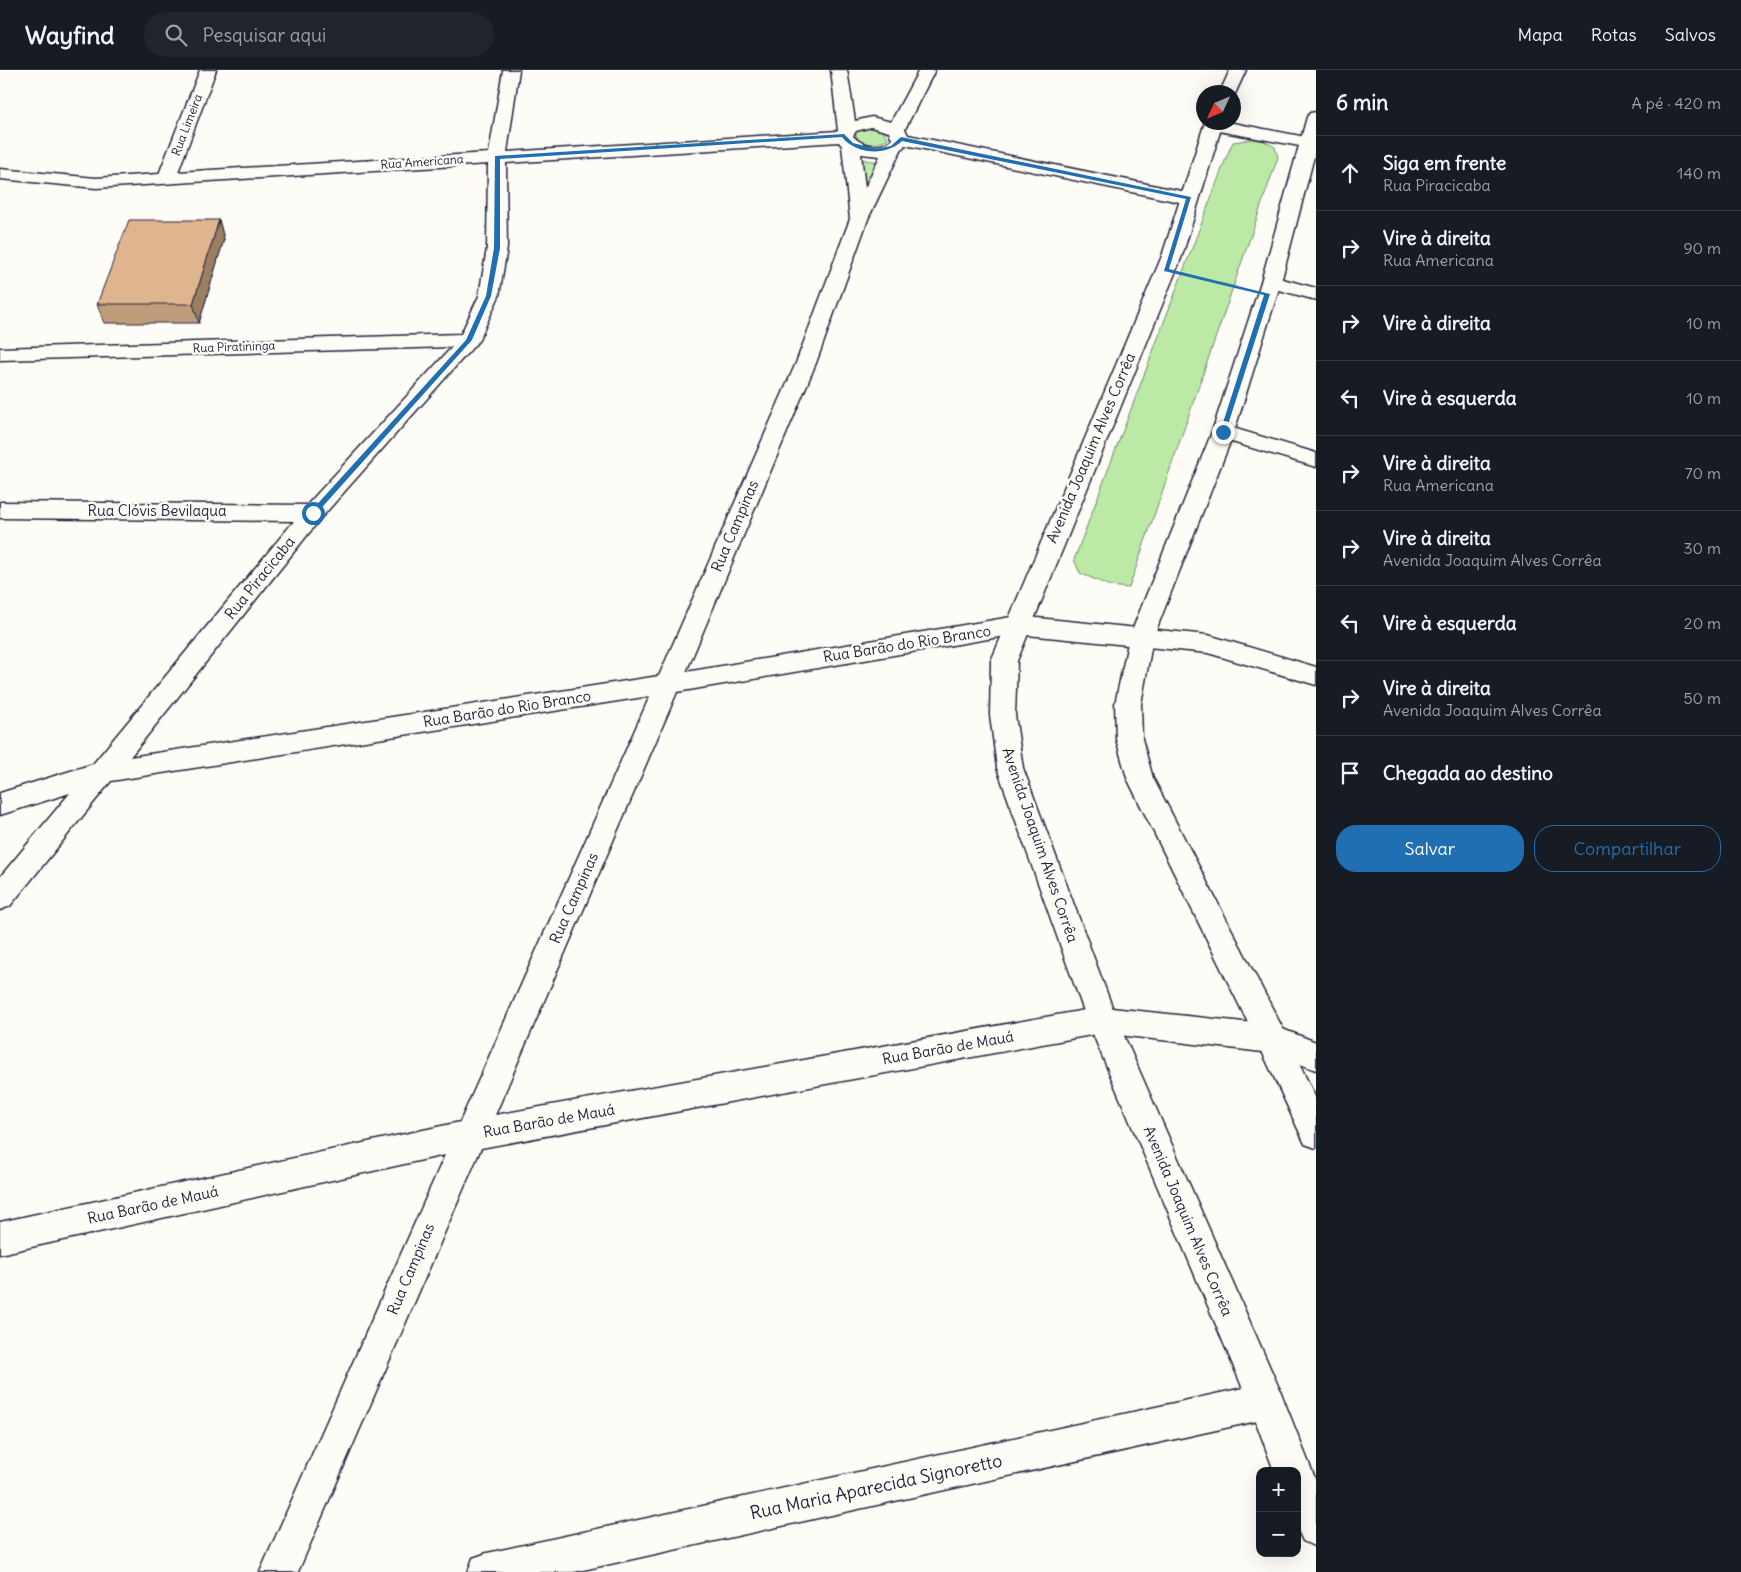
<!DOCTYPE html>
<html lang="pt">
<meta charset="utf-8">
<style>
:root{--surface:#171b24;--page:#20242c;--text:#f1f3f6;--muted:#9ea1a6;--line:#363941;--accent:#1f6fb2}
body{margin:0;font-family:Delius,sans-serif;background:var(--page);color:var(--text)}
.controls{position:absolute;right:15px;bottom:15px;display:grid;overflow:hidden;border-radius:10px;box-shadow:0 5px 20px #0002}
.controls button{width:45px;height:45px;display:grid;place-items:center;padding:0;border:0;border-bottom:1px solid var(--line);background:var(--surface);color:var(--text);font:25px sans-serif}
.compass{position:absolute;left:1196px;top:15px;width:45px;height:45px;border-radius:50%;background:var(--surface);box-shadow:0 5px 20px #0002;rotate:226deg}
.stop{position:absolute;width:15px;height:15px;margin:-11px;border:4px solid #1f6fb2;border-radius:50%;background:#fff}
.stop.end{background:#1f6fb2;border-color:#fff;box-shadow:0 1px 5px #0008}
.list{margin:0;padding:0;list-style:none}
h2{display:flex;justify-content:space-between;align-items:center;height:65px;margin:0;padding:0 20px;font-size:21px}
h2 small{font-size:16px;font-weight:400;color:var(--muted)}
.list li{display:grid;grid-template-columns:32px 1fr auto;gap:15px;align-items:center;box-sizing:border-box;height:75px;padding:0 20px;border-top:1px solid var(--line)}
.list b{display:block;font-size:19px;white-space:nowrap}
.list p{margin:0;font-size:16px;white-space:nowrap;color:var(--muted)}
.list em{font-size:16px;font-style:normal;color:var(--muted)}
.actions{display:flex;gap:10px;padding:15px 20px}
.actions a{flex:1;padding:11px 0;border:1px solid var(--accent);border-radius:20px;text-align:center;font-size:18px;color:var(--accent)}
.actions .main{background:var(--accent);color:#fff}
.icon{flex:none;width:28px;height:28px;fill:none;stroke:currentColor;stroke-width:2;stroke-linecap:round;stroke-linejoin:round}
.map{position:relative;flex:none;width:1316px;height:1502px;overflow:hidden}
header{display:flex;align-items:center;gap:30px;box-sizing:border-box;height:70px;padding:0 25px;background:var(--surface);border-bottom:1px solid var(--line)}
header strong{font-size:24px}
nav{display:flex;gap:28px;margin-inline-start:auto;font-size:18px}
.search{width:350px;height:45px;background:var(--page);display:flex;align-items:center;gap:12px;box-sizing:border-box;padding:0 18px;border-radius:28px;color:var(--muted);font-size:19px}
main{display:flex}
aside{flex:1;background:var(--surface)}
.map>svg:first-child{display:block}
.green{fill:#bde9a6;stroke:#708670}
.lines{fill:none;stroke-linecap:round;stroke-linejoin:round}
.street-casing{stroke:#22223b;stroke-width:3}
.secondary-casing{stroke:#22223b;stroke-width:3}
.path{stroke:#22223b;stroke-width:2;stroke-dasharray:0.5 2.5;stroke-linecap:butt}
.street{fill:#fdfcf7;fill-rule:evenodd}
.secondary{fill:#fdfcf7;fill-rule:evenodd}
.wall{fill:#bf9c7a;stroke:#22223b}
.shaded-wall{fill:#9b7f63;stroke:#22223b}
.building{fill:#deb58e;stroke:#22223b}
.route{fill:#1f6fb2}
.labels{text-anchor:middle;stroke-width:5;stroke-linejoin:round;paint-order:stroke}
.far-street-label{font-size:12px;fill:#22223b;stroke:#fdfcf7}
.street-label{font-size:15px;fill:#22223b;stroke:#fdfcf7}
.near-street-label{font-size:18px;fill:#22223b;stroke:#fdfcf7}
</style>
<header>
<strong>Wayfind</strong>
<div class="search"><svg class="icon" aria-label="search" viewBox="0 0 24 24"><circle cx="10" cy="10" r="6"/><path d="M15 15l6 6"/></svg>Pesquisar aqui</div>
<nav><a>Mapa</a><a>Rotas</a><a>Salvos</a></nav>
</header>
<main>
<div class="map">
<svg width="1316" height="1502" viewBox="0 0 1316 1502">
<rect width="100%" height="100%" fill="#fdfcf7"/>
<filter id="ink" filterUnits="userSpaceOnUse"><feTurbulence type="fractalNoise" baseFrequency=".02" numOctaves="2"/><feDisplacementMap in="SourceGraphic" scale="10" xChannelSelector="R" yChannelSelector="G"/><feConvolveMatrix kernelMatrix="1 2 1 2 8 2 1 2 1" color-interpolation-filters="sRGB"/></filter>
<g filter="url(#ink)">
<path class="green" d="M866 57 881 60 888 68C880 76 868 75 858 70L855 62Z
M1252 69 1264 71 1275 77 1278 87 1129 518 1110 516 1080 503 1074 490 1228 83 1233 72Z
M859 89 880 92 862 121Z"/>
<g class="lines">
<defs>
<path id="street" d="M200 0H216L178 102 489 83 503 0H519L507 82 838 61 831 0H847L855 51 872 47 891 52 919 0H935L905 59 908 65 1196 124 1198 128 1196 132 1189 134 905 75 901 80 868 149 816 293 686 602 1017 546 1208 565 1316 597V615L1208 583 1017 564 677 622 495 1045 1102 937 1272 955 1316 972V1000L1271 983 1102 963 481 1078 298 1502H260L445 1085 0 1184V1152L460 1052 650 626 111 711 10 836 0 840V807L70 723 0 745V723L93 694 294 451 0 448V432L307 435 452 277 0 290V278L461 264 479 226 487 178 488 94 96 118 0 109V99L96 108 159 104ZM871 57 889 62 892 69C881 80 863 77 853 66L856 61ZM839 72 842 76 850 149 796 293 659 606 130 687 321 448 479 270 499 226 507 178 506 93ZM861 84 880 86 865 118Z
M1206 52H1228L1316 69V79L1213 60 1207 59 1204 55Z
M1271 206 1316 218V230L1264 216 1261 212 1264 208Z
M1223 355 1316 383V397L1215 367 1212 362 1215 357Z
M1266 1313 1279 1318 1284 1331 1279 1344 1266 1349 574 1502H468L473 1488 487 1483Z"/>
<path id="secondary" d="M1230 0H1246L1234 26V22H1220Z
M1316 42V79L1281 212 1234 362 1153 568 1141 634 1142 669 1153 708 1283 959 1316 1029V1078L1305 1074 1260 977 1127 708 1116 669 1115 634 1129 568 1212 362 1261 212 1307 47 1310 43Z
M1205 52H1223L1182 186 1017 591 1015 645 1023 698 1117 950 1279 1318 1316 1411V1477L1303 1471 1297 1458V1401H1274L1249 1333 1087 950 997 698 990 645 991 591 1162 186Z"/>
</defs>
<use href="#street" class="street-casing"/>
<use href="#secondary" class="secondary-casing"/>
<path class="path" d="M1197 208 1237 217"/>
<use href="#street" class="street"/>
<use href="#secondary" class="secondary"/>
</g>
<path class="wall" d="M219 150 224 169 199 253H104L97 234Z"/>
<path class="shaded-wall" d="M219 150 224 169 199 253 193 234Z"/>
<path class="building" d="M129 150H219L193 234H97Z"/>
</g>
<path class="route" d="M844 64 853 73 876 79 891 76 901 67 1191 127 1169 199 1270 224 1225 364 1220 362 1264 225 1164 201 1186 129 902 71C887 86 856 85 842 67L500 89V178L491 226 472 270 316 444H311V441L466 270 486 226 494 178 495 86Z"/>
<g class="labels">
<g class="far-street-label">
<text transform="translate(187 55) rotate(-69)" y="4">Rua Limeira</text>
<text transform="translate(422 92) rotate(-4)" y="4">Rua Americana</text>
<text transform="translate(234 277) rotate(-2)" y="4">Rua Piratininga</text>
</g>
<g class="street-label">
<text transform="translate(1091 378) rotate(-67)" y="5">Avenida Joaquim Alves Corrêa</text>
<text x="157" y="446">Rua Clóvis Bevilaqua</text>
<text transform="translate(735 456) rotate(-67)" y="5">Rua Campinas</text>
<text transform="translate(260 508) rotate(-51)" y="5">Rua Piracicaba</text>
<text transform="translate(907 574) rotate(-9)" y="5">Rua Barão do Rio Branco</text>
<text transform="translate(507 639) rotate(-9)" y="5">Rua Barão do Rio Branco</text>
<text transform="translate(1040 775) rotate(71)" y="5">Avenida Joaquim Alves Corrêa</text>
<text transform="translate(574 828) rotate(-66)" y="5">Rua Campinas</text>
<text transform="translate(948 978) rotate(-10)" y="5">Rua Barão de Mauá</text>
<text transform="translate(549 1051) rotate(-10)" y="5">Rua Barão de Mauá</text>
<text transform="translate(153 1135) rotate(-12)" y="5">Rua Barão de Mauá</text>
<text transform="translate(1188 1151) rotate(67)" y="5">Avenida Joaquim Alves Corrêa</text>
<text transform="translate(411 1199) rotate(-67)" y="5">Rua Campinas</text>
</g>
<g class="near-street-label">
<text transform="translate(876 1417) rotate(-12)" y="6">Rua Maria Aparecida Signoretto</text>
</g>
</g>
</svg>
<div class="controls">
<button>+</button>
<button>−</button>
</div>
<svg class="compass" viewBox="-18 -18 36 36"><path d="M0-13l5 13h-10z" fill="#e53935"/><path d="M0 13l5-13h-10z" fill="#9ea1a6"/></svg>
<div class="stop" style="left:313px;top:443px"></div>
<div class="stop end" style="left:1223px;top:362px"></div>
</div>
<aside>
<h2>6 min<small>A pé · 420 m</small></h2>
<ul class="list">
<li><svg class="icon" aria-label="ahead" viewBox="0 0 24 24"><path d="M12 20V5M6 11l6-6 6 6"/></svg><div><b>Siga em frente</b><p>Rua Piracicaba</p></div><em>140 m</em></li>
<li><svg class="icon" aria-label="right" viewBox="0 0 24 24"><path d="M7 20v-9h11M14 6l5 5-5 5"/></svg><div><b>Vire à direita</b><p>Rua Americana</p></div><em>90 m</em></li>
<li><svg class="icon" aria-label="right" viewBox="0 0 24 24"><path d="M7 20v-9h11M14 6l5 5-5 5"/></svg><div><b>Vire à direita</b></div><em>10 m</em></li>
<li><svg class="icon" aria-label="left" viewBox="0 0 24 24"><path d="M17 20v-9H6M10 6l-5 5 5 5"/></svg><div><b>Vire à esquerda</b></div><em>10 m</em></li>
<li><svg class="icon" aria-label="right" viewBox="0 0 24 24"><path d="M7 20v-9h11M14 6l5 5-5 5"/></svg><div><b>Vire à direita</b><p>Rua Americana</p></div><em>70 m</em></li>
<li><svg class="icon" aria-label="right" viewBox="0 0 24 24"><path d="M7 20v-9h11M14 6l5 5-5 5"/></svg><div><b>Vire à direita</b><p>Avenida Joaquim Alves Corrêa</p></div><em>30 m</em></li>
<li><svg class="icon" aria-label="left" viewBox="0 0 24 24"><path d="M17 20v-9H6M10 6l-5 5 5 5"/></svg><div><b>Vire à esquerda</b></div><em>20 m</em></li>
<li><svg class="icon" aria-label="right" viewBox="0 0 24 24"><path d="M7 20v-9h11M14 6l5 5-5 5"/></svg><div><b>Vire à direita</b><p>Avenida Joaquim Alves Corrêa</p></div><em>50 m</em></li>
<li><svg class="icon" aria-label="arrive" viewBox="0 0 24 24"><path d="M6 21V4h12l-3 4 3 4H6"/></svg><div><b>Chegada ao destino</b></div></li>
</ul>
<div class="actions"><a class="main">Salvar</a><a>Compartilhar</a></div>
</aside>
</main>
